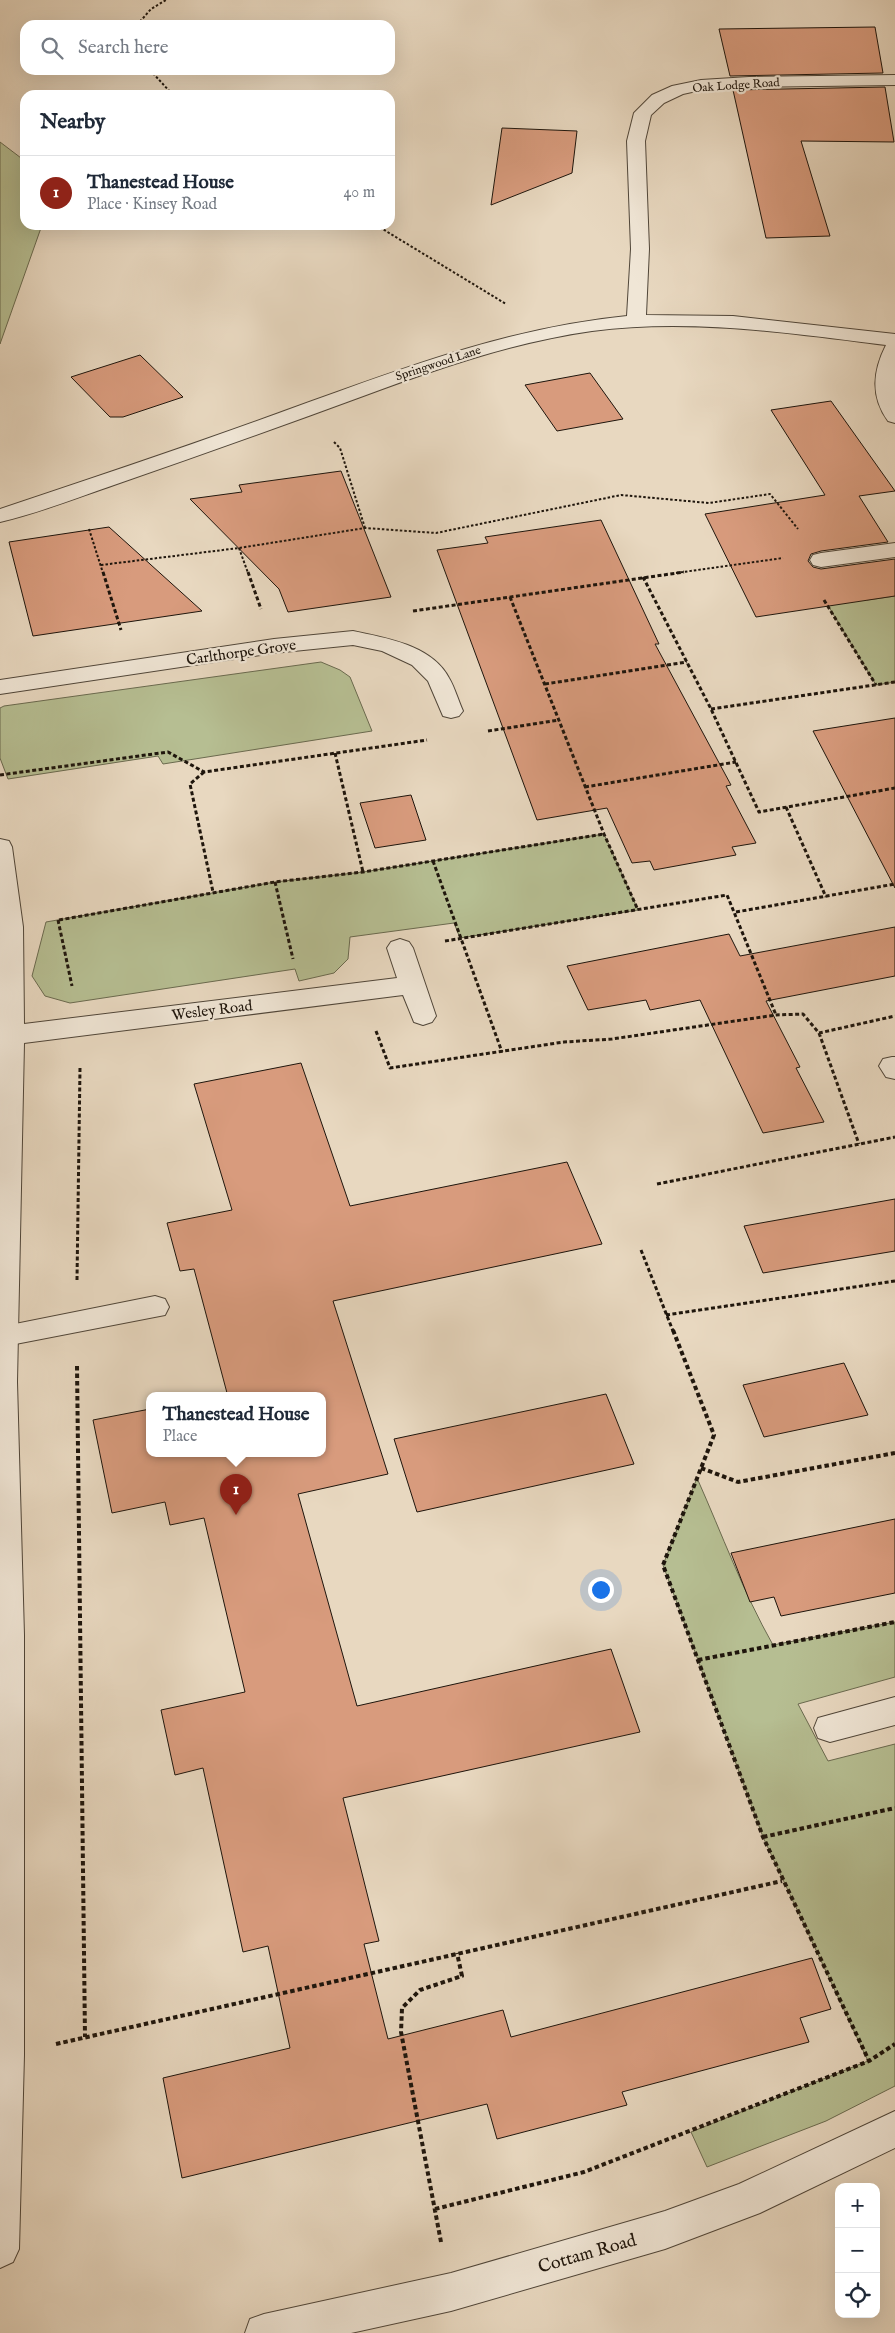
<!DOCTYPE html>
<meta charset="utf-8">
<style>
:root{--surface:#fff;--page:#f6f6f7;--text:#1f2937;--muted:#747a83;--line:#e0e1e3;--accent:#8f2418}
body{margin:0;font-family:"IM FELL English",serif;background:var(--page);color:var(--text)}
.controls{position:absolute;right:15px;bottom:15px;display:grid;overflow:hidden;border-radius:10px;box-shadow:0 5px 20px #0002}
.controls button{width:45px;height:45px;display:grid;place-items:center;padding:0;border:0;border-bottom:1px solid var(--line);background:var(--surface);color:var(--text);font:25px sans-serif}
.you{position:absolute;left:600px;top:1589px;width:18px;height:18px;margin:-12px;border:4px solid #fff;border-radius:50%;background:#1a73e8;box-shadow:0 0 0 8px #1a73e833}
.badge{display:grid;place-items:center;width:32px;height:32px;border-radius:50%;background:var(--accent);color:#fff;font-size:16px;font-weight:700}
.pin{position:absolute;translate:-50% -41px;filter:drop-shadow(0 1px 2px #0008)}
.pin::after{content:'';position:absolute;top:26px;width:18px;height:15px;background:inherit;clip-path:polygon(0 0,100% 0,50% 100%)}
.popup{position:absolute;left:146px;top:1392px;width:180px;height:65px;box-sizing:border-box;display:grid;place-content:center;border-radius:10px;background:var(--surface);filter:drop-shadow(0 1px 4px #0005);font-size:16px;white-space:nowrap;color:var(--muted)}
.popup b{font-size:19px;color:var(--text)}
.popup::after{content:'';position:absolute;left:50%;top:100%;margin-left:-10px;border:10px solid transparent;border-top-color:var(--surface)}
.list{margin:0;padding:0;list-style:none}
h2{display:flex;justify-content:space-between;align-items:center;height:65px;margin:0;padding:0 20px;font-size:21px}
h2 small{font-size:16px;font-weight:400;color:var(--muted)}
.list li{display:grid;grid-template-columns:32px 1fr auto;gap:15px;align-items:center;box-sizing:border-box;height:75px;padding:0 20px;border-top:1px solid var(--line)}
.list b{display:block;font-size:19px;white-space:nowrap}
.list p{margin:0;font-size:16px;white-space:nowrap;color:var(--muted)}
.list em{font-size:16px;font-style:normal;color:var(--muted)}
.icon{flex:none;width:28px;height:28px;fill:none;stroke:currentColor;stroke-width:2;stroke-linecap:round;stroke-linejoin:round}
.map{position:relative;flex:none;width:895px;height:2333px;overflow:hidden}
.search{position:absolute;background:var(--surface);box-shadow:0 5px 20px #0002;left:20px;top:20px;width:375px;height:55px;display:flex;align-items:center;gap:12px;box-sizing:border-box;padding:0 18px;border-radius:15px;color:var(--muted);font-size:19px}
.panel{position:absolute;background:var(--surface);box-shadow:0 5px 20px #0002;left:20px;top:90px;width:375px;height:140px;border-radius:15px}
.map>svg:first-child{display:block}
.green{fill:#b6be92;stroke:#6a6a4f}
.building{fill:#d89b7d;stroke:#1e150c}
.lines{fill:none;stroke-linecap:round;stroke-linejoin:round}
.service-casing{stroke:#504639;stroke-width:2}
.minor-casing{stroke:#504639;stroke-width:2}
.path-far2{stroke:#1e150c;stroke-width:2;stroke-dasharray:2.5 2;stroke-linecap:butt}
.path-far1{stroke:#1e150c;stroke-width:3;stroke-dasharray:4 2.5;stroke-linecap:butt}
.path{stroke:#1e150c;stroke-width:4;stroke-dasharray:4.5 3;stroke-linecap:butt}
.service{fill:#f0e6d6;fill-rule:evenodd}
.minor{fill:#f0e6d6;fill-rule:evenodd}
.labels{text-anchor:middle;stroke-width:4.5;stroke-linejoin:round;paint-order:stroke}
.far-street-label{font-size:12px;fill:#1e150c;stroke:#f0e6d6}
.street-label{font-size:15px;fill:#1e150c;stroke:#f0e6d6}
.near-street-label{font-size:18px;fill:#1e150c;stroke:#f0e6d6}
</style>
<div class="map">
<svg width="895" height="2333" viewBox="0 0 895 2333">
<rect width="100%" height="100%" fill="#e8d8c0"/>
<filter id="stains"><feTurbulence type="fractalNoise" baseFrequency=".004" numOctaves="4"/><feColorMatrix values="0 0 0 0 .2 0 0 0 0 .09 0 0 0 0 .02 0 0 0 .5 -.17"/></filter>
<radialGradient id="worn" r=".72"><stop offset=".6" stop-color="#630" stop-opacity="0"/><stop offset="1" stop-color="#630" stop-opacity=".3"/></radialGradient>
<path class="green" d="M0 142 25 161V225H42L0 344Z
M854 576 867 600 895 596V682L876 685 818 589Z
M321 662 340 670 350 677 372 731 163 764 158 756 8 779 0 758V708L4 706Z
M604 834 638 910 460 938 454 923 350 937 348 959 334 973 299 981 295 969 70 1003 45 996 32 976 46 922 275 882 363 872Z
M697 1478C722 1534 743 1592 773 1645L895 1622V1677L798 1704 828 1761 895 1744V2086L826 2121 707 2167 691 2132 868 2061 763 1837 663 1565Z"/>
<path class="building" d="M875 27 883 73 730 76 719 29Z
M885 87 894 142 801 141 830 236 766 238 733 90Z
M502 128 577 131 572 173 491 205Z
M140 355 183 397 123 417H110L71 377Z
M590 373 623 419 557 431 525 385Z
M831 401 895 491 859 496 888 542 821 551 811 554 808 561 813 567 821 569 895 559V596L756 617 705 514 825 495 771 410Z
M341 471 391 597 288 612 279 589 190 499 242 492 239 485Z
M601 520 659 644H655L731 785 726 786 756 843 732 847 736 855 654 870 650 861 632 863 607 808 537 820 437 550 488 543 485 537Z
M109 527 202 611 33 636 9 542Z
M895 718V888L813 731Z
M411 795 426 840 375 848 360 803Z
M895 927V976L766 1001 800 1067 796 1068 824 1122 763 1133 700 1000 650 1010 646 1000 588 1010 567 966 729 934 740 956Z
M301 1063 350 1206 567 1162 602 1244 333 1301 388 1474 298 1494 357 1706 611 1649 640 1732 343 1798 379 1941 364 1944 388 2039 503 2010 511 2037 812 1958 831 2009 800 2018 809 2042 622 2092 627 2105 497 2139 487 2104 182 2178 163 2078 290 2048 268 1946 243 1952 203 1768 175 1775 161 1710 245 1692 204 1518 170 1525 165 1502 112 1513 93 1420 150 1409V1454H322V1396H213L227 1393 194 1269 180 1271 167 1223 232 1210 194 1084Z
M895 1199V1251L763 1273 744 1226Z
M844 1363 868 1415 764 1437 743 1385Z
M606 1394 634 1464 417 1512 394 1439Z
M895 1519V1593L781 1616 774 1597 750 1602 731 1553Z"/>
<g class="lines">
<defs>
<path id="service" d="M155 1296 165 1299 169 1307 165 1315 0 1347V1327Z"/>
<path id="minor" d="M895 75V85L749 87 701 90 683 94 664 103 651 115 645 141 649 249 646 315 733 316 895 334V423L888 421C870 396 873 371 886 345 789 333 690 318 592 331 514 342 439 368 366 395 282 426 198 456 114 485 76 498 39 513 0 522V509C93 478 186 447 279 413 393 372 505 328 627 316L631 249 627 141 634 113 652 95 672 86 701 80 749 77Z
M895 543V557L821 567 813 565 810 560 813 555 821 553Z
M353 631C386 638 432 645 449 678 455 688 458 700 463 711L459 716 451 718 443 716 428 681 412 665 382 651 353 645 274 653 0 694V680L274 639Z
M0 839 9 841 12 847 23 927 24 1024 397 978 387 948 391 942 400 939 409 942 413 948 436 1016 432 1022 423 1025 414 1022 403 995 24 1043 17 1382 24 1635V2055L19 2249 13 2262 0 2268Z
M892 1057H895V1079L886 1077 879 1066 883 1059Z
M895 1697V1725L830 1742 818 1738 814 1728 818 1718Z
M895 2111V2148L760 2213 665 2249 451 2311 351 2333H245L250 2319 264 2314 451 2273 665 2211 739 2184Z"/>
</defs>
<use href="#service" class="service-casing"/>
<use href="#minor" class="minor-casing"/>
<path class="path-far2" d="M137 25 151 9 166 0
M150 70 173 95
M376 225 506 304
M334 442 340 448 365 528
M89 529 103 573
M239 548 248 573
M101 565 239 548 365 528 436 533 621 495 709 503 770 494 798 529
M676 573 783 558"/>
<path class="path-far1" d="M103 572 121 630
M248 572 261 609
M643 577 711 709 759 812 895 788
M510 597 604 834 638 910
M824 600 876 685
M413 611 684 572
M545 684 687 662
M711 709 895 682
M488 731 559 720
M335 753 363 872
M204 772 190 784 213 892
M0 775 168 752 204 772 427 740
M585 787 736 762
M786 807 826 897
M433 861 502 1052
M275 882 293 959
M736 912 895 884
M58 920 72 986
M59 920 275 882 363 872 604 834
M445 941 727 895 776 1015
M376 1031 390 1068 564 1042 612 1039 776 1015 803 1014 819 1033 895 1016
M819 1033 859 1144
M657 1184 895 1137
M641 1250 673 1331
M77 1280 80 1068
M666 1315 895 1281"/>
<path class="path" d="M673 1330 714 1435 663 1565 763 1837 869 2061
M77 1366 85 2037
M701 1468 738 1482 895 1453
M698 1660 895 1622
M763 1837 895 1808
M56 2044 782 1881
M435 2209 584 2172 869 2061 895 2044
M441 2242 401 2032 402 2008 420 1990 462 1976 457 1953"/>
<use href="#service" class="service"/>
<use href="#minor" class="minor"/>
</g>
<g class="labels">
<g class="far-street-label">
<text transform="translate(736 85) rotate(-4)" y="4">Oak Lodge Road</text>
<text transform="translate(438 363) rotate(-18)" y="4">Springwood Lane</text>
</g>
<g class="street-label">
<text transform="translate(241 652) rotate(-8)" y="5">Carlthorpe Grove</text>
<text transform="translate(212 1010) rotate(-7)" y="5">Wesley Road</text>
</g>
<g class="near-street-label">
<text transform="translate(587 2253) rotate(-16)" y="6">Cottam Road</text>
</g>
</g>
<rect width="100%" height="100%" filter="url(#stains)"/>
<rect width="100%" height="100%" fill="url(#worn)"/>
</svg>
<div class="controls">
<button>+</button>
<button>−</button>
<button><svg class="icon" aria-label="locate" viewBox="0 0 24 24"><circle cx="12" cy="12" r="6"/><path d="M12 2v4M12 18v4M2 12h4M18 12h4"/></svg></button>
</div>
<div class="you"></div>
<div class="pin badge" style="left:236px;top:1515px">1</div>
<div class="popup"><b>Thanestead House</b>Place</div>
<div class="search"><svg class="icon" aria-label="search" viewBox="0 0 24 24"><circle cx="10" cy="10" r="6"/><path d="M15 15l6 6"/></svg>Search here</div>
<section class="panel">
<h2>Nearby<small></small></h2>
<ul class="list">
<li><span class="badge">1</span><div><b>Thanestead House</b><p>Place · Kinsey Road</p></div><em>40 m</em></li>
</ul>
</section>
</div>
